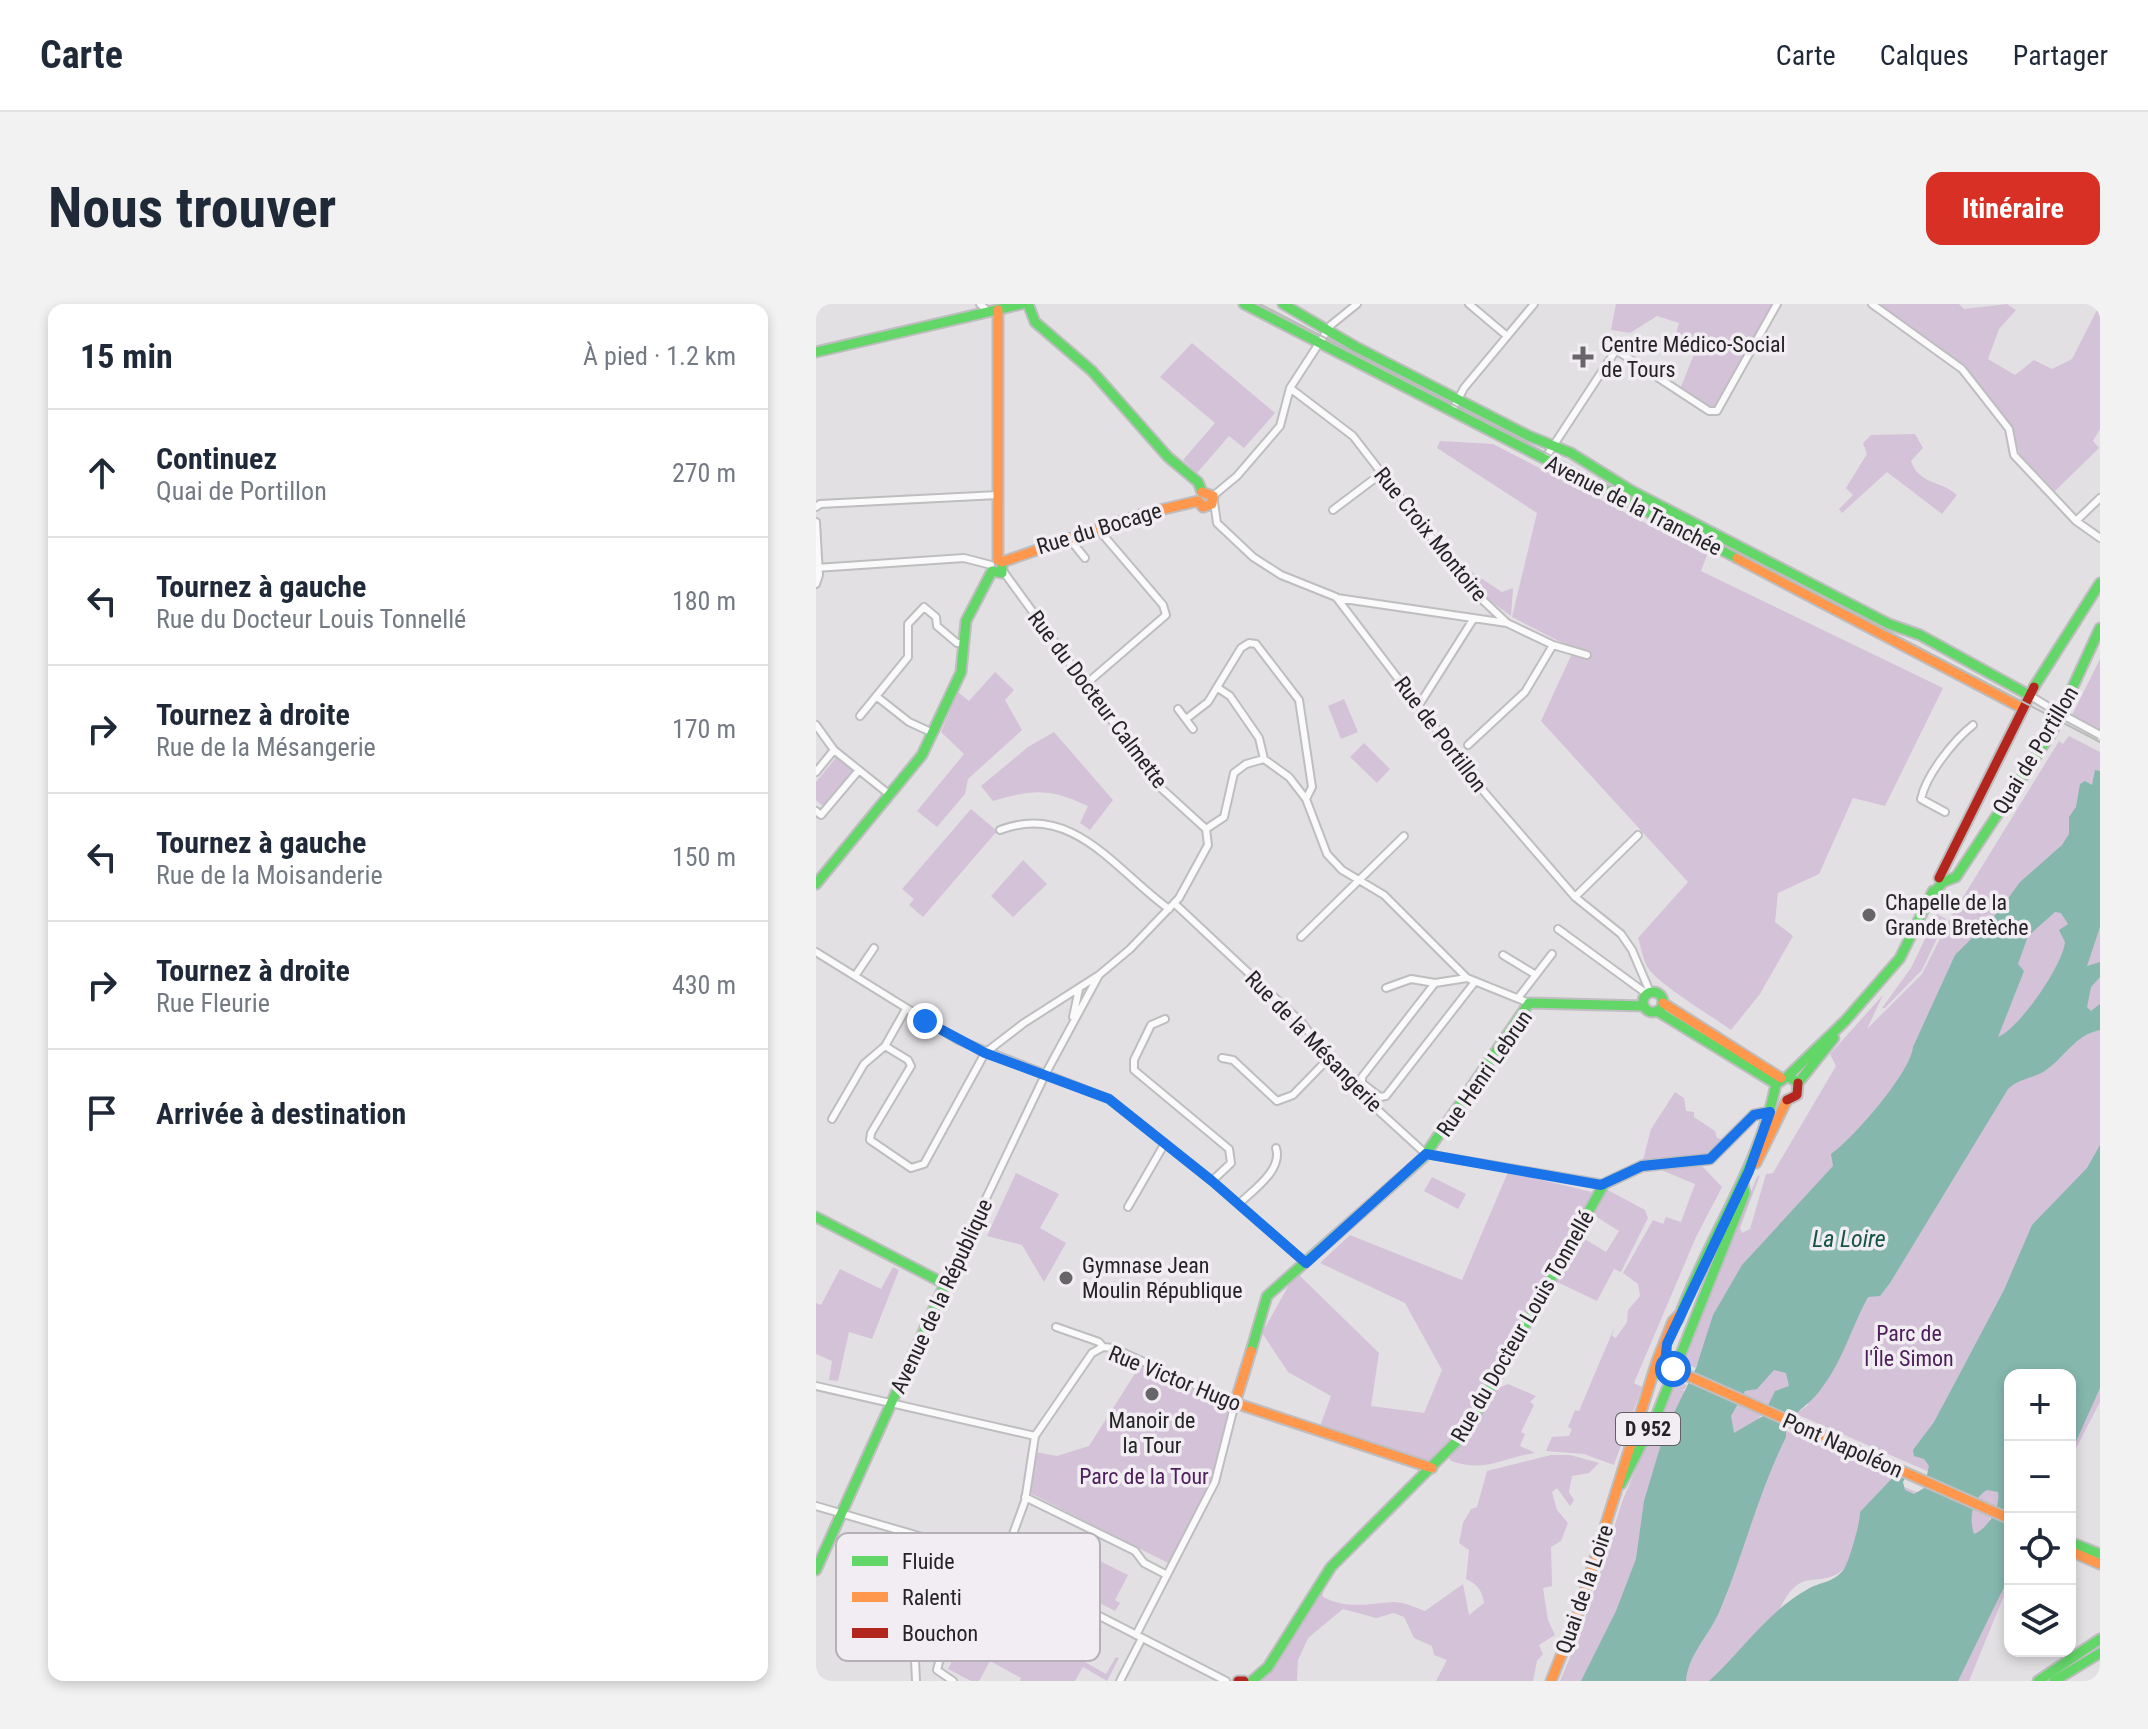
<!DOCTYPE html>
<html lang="fr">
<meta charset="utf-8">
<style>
:root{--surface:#fff;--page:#f2f2f3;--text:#1f2937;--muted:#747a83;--line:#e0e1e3;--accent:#d93025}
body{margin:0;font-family:"Roboto Condensed",sans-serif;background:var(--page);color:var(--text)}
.controls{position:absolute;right:24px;bottom:24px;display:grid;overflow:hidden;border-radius:16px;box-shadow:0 4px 12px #0003}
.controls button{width:72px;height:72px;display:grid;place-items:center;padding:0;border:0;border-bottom:2px solid var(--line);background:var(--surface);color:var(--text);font:40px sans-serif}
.stop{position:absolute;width:24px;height:24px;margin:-18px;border:6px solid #1a73e8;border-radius:50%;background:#fff}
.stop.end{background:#1a73e8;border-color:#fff;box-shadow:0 2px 8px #0008}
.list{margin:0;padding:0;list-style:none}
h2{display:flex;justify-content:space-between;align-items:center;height:104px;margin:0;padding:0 32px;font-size:34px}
h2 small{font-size:26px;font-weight:400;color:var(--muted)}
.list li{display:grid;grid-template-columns:52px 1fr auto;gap:24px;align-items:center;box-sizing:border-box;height:128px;padding:0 32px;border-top:2px solid var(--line)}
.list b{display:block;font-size:30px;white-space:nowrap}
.list p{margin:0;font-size:26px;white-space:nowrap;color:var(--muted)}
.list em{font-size:26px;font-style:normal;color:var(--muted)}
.icon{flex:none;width:44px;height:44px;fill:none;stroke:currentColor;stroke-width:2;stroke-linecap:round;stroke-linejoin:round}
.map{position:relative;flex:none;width:1284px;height:1377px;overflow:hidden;border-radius:16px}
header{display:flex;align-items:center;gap:48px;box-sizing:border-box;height:112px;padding:0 40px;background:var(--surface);border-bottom:2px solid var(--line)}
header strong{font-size:38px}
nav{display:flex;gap:44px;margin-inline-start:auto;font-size:28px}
.intro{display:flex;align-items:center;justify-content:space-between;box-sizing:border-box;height:192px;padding:0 48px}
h1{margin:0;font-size:56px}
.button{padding:20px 36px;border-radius:16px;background:var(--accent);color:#fff;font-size:28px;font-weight:700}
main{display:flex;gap:48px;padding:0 48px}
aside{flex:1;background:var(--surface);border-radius:16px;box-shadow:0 4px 12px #0003}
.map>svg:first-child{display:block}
.green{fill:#d4c2d8;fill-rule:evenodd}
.water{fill:#85b7ac;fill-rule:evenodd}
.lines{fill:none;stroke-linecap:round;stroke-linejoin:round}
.street-casing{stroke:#bebdbf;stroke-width:10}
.fast-casing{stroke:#bebdbf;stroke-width:13}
.slow-casing{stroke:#bebdbf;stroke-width:13}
.jam-casing{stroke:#bebdbf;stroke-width:13}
.street{stroke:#fbfafb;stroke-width:6}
.fast{stroke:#63d668;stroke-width:9}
.slow{stroke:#ff974d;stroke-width:9}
.jam{stroke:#b3261e;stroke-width:9}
.tram{stroke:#bbb;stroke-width:2}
.street-bridge-casing{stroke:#bebdbf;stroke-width:10;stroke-linecap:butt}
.slow-bridge-casing{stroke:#bebdbf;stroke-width:14;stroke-linecap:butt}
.street-bridge{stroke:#fbfafb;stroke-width:6}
.slow-bridge{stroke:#ff974d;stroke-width:10}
.route{stroke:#1a73e8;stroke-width:10}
.poi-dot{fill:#686568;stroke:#f1edf2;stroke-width:3}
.labels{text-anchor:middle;stroke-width:7;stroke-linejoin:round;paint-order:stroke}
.shield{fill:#f1edf2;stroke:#626063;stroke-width:2}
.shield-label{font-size:20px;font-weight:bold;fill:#252326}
.poi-label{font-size:22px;fill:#252326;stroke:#f1edf2;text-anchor:start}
.street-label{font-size:22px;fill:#252326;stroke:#f1edf2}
.park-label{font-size:22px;fill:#4e205b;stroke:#f1edf2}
.water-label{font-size:24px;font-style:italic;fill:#165447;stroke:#f1edf2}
.key{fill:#f1edf2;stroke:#b4b0b5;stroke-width:2}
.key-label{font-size:22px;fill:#252326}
</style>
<header>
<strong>Carte</strong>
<nav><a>Carte</a><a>Calques</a><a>Partager</a></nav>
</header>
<div class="intro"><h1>Nous trouver</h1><a class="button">Itinéraire</a></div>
<main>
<aside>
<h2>15 min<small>À pied · 1.2 km</small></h2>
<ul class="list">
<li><svg class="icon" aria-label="ahead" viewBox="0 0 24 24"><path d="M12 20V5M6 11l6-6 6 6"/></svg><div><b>Continuez</b><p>Quai de Portillon</p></div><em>270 m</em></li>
<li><svg class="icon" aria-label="left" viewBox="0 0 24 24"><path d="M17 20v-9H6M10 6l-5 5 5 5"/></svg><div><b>Tournez à gauche</b><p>Rue du Docteur Louis Tonnellé</p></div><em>180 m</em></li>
<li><svg class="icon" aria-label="right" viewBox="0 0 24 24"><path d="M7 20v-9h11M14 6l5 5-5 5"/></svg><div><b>Tournez à droite</b><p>Rue de la Mésangerie</p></div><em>170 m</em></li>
<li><svg class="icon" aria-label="left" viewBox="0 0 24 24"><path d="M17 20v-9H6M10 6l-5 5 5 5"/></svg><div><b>Tournez à gauche</b><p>Rue de la Moisanderie</p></div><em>150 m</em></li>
<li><svg class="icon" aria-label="right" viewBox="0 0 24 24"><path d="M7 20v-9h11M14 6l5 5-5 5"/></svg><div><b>Tournez à droite</b><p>Rue Fleurie</p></div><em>430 m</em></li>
<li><svg class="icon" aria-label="arrive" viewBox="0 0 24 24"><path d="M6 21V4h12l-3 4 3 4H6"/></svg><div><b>Arrivée à destination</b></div></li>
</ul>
</aside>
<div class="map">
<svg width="1284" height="1377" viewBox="0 0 1284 1377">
<rect width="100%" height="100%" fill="#e3e0e4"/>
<path class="green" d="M800 0H957L900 103 896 104 865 83 880 45 859 33 863 19 841 12 814 29 795 26Z
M1066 0H1143L1148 5 1191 0 1200 6 1183 25 1172 55 1199 71 1218 56 1236 65 1256 55 1284 0V125L1277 137 1283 144 1239 187 1204 151 1196 124 1142 58 1064 3Z
M376 39 459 109 428 144 413 132 381 169 367 156 399 119 344 73Z
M1099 130 1107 144 1095 157C1103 181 1125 176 1141 191L1126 210 1071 168 1026 209 1023 205 1037 191 1030 184 1051 150 1047 139 1055 131Z
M624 137 677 140 891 251 885 267 1127 384 1069 502 1037 494 1003 570 962 589 959 618 977 632 944 690 915 726C897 713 841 679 832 664 827 656 825 643 822 634L872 578 725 417 758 345 696 313 721 209 621 144Z
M648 263 686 288 697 284 695 312 665 290 645 266Z
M1284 355V432L1255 413Z
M179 368 198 386 189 396 206 426 152 475 149 490 121 523 101 507 148 450 125 428 142 388 153 397Z
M528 395 542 428 525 435 512 402Z
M238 428 297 496 274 526 264 519 272 502C233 484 218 485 177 497L165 482 212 443Z
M1253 432 1284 448V1098L1254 1156V1071H1194V1204L1182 1198 1173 1216 1194 1225V1277L1153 1377H744L766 1325 806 1198 857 1076 871 1081 867 1087 934 1085 881 1059 880 1064 865 1058 941 873 944 871 924 924 926 929 934 925 950 870 957 869 1020 762 1014 750 1067 691 1051 725 1106 670 1136 611 1243 437 1247 440ZM993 1100 980 1110 1164 1190 1155 1209 1075 1178 1078 1173 942 1115 950 1105ZM969 1130 936 1211 903 1307 883 1343 938 1198ZM1029 1264 1028 1280 964 1305C986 1258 1003 1288 1029 1264Z
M548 439 574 465 561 479 534 453Z
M22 451 36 463V468L7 502 0 496V478Z
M155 505 181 527 107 613 93 601 98 595 86 585Z
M207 556 231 580 197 613 175 592Z
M1121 610 1130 615 1106 666 1069 704H1066L1095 664Z
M859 788 868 794 870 807 878 808V813L899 827 901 834 912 836 896 852 826 860 835 825Z
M886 862 906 883 880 933 818 1079 826 1083 798 1161 768 1150 730 1147 736 1133 753 1132 756 1125 752 1123 759 1106 763 1107 799 1022 796 1032 800 1034 811 1018 812 1006 824 992 822 980 807 969 837 916 847 920 850 913 865 918 879 880 845 866Z
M692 868 776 888 647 1126 613 1160 503 1125 515 1092 472 1068 446 1029 480 968 563 1049 555 1102 608 1109 626 1066 589 999 504 959 534 931 646 976Z
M200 869 243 890 224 924 250 939 228 978 206 941 171 932Z
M616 873 650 890 642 905 608 887Z
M790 885 829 906 832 914 805 968 798 965 781 997 737 976 764 932 790 948 803 927 776 910Z
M77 963 83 966 56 1035 33 1028 22 1077 13 1076 16 1057 0 1050V999L5 1001 24 965 65 985Z
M325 1060 416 1100 395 1178 354 1260 214 1189 219 1148 241 1152 273 1142Z
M692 1080 720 1092 714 1098 718 1101 705 1128 709 1130 704 1142 719 1149C684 1154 672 1169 635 1157L633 1154 652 1130 675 1087Z
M735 1151H754L783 1159 773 1169 756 1172 753 1188 758 1196 754 1202 741 1184 736 1188 741 1206 752 1219 745 1237 735 1243 736 1282 727 1284 732 1316 739 1331 723 1341 727 1350 721 1357 717 1377H620L631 1356 618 1351 616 1342 598 1334 588 1313 578 1309 560 1314 527 1305 492 1334 482 1356 481 1377H445L506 1285 507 1293C530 1305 553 1300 577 1298 587 1298 599 1303 609 1307L647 1280 653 1311 668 1299C666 1286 661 1280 650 1275L653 1246 643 1239 647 1219 655 1205 661 1203 671 1167Z
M270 1250 312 1271 299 1296 304 1299 299 1307 253 1283Z
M207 1283 286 1325 269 1358 290 1370 300 1353 303 1354 291 1377 267 1363 259 1377H204L205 1374 174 1357 163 1377H155L132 1365 152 1325 156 1327 149 1341 170 1353 187 1321 165 1309 157 1324 154 1322 172 1287 176 1289 167 1305 189 1316Z"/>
<path class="water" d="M1279 466 1284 467V623L1271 662 1284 658V673L1275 683 1271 703 1275 707 1284 700V726C1258 731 1248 755 1227 768 1214 775 1202 775 1192 785L1074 979 1064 992 1052 993C1033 1028 1028 1056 1002 1089 991 1103 969 1113 970 1133 942 1189 928 1249 904 1306 894 1331 872 1350 870 1377H765L800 1307 820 1255 828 1197 849 1127 880 1064 897 1011 926 961 1017 862 1015 850C1036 836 1095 768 1097 743L1139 651 1183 607 1204 578 1246 541 1253 530V513L1260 503 1264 480 1269 477 1276 481ZM1239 608 1245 609 1252 620 1243 626 1249 638C1247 661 1203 725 1182 733L1208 667 1202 660 1212 632ZM958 1066 970 1069 973 1082 959 1087 947 1112 918 1129 915 1112 929 1087 941 1085Z
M1284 841V1084L1254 1151V1071H1194V1271L1142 1377H893C927 1346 951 1308 992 1285 1003 1278 1018 1279 1028 1265 1033 1258 1045 1216 1044 1208L1083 1167 1091 1170 1087 1178 1089 1186 1098 1190 1108 1184 1113 1162 1108 1155 1098 1152 1097 1146 1118 1118 1142 1073 1188 986 1216 921 1271 864ZM1171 1186 1182 1188C1185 1202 1171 1226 1158 1230 1153 1216 1155 1195 1171 1186Z"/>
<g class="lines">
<defs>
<path id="street" d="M164 0 173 8
M653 0 691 32
M1056 0 1146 65 1193 125 1198 151 1260 217 1284 234
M474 84 537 132 655 285 691 319 737 341 771 351
M637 105 648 84 718 0
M728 156 800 46 893 107H901L961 0
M397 192 421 172 464 122 474 84 515 21 541 0
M398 198 401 219 437 253 465 271 520 293 669 489 759 593 805 630 816 646 834 688
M0 203 4 200 182 191
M517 206 566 169
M1260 217 1284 194
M0 218 3 271 0 280
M252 233 269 254
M0 264 148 254 175 261
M521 294 691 319
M270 380 350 311 347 301 282 225
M402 384 414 392 443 434 448 455
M1213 391 1236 405
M60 392 93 418 117 429
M603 401 658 314
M362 405 377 425
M44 412 92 353V320L108 303 120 313 121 322 141 339H148
M370 415 392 398 425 344 433 339 440 340 483 396 496 483 490 495
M0 421 18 446 74 491
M652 441 709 388 737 341
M0 468 18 446
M0 507 5 511 43 466
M1129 508 1105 495C1110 471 1138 436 1157 421
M390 525 408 513 418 469 430 460 448 455 473 473 490 495 511 550 526 566 568 591 651 674 713 699
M184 526C257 498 300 567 353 605
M759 593 822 531
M358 599 486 719 530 777 610 850 788 880
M742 625 831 690
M485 633 588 532
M0 648 142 736 293 795 396 877 490 959
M687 651 720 671
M39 672 58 644
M651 674 619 679 546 773V779L564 793 570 792 658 679
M570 684 595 675 619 679
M702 694 736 650
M257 713 263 685
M349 715 335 721 318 756V766L413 845 415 859 396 877
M69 742 92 756 95 762 55 829 54 836 95 864 108 860 169 749 208 719 283 671 314 645 363 594 392 541 390 525 345 484 187 267
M406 754 417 756 461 797 477 791 513 754
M16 815 48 760 69 742 90 705
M423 900C437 886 467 866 460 844
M312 903 349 839
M129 980 230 769 283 671
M240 1023 283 1038 287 1043
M0 1082 219 1132
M209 1193 319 1247 328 1259 351 1271
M0 1202 161 1249 410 1377
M186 1260 209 1197 219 1132 276 1049 287 1043 297 1044 419 1099 399 1178 320 1331
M65 1275 68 1283 109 1297
M100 1377 98 1335 129 1238
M137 1377 121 1366 123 1358 175 1256
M304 1377 326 1334"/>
<path id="fast" d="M212 0 219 18 276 67 352 153 382 178 386 188
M428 0 921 254
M467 0 540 43 713 132 755 149 816 187 1073 320 1104 331 1213 391
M0 48 206 0
M176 267 186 269V258
M1218 383 1284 279
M0 580 106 451 145 368 150 317 176 267
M1115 592 1127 578 1140 573 1236 428 1284 324
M827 698a10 10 0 1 1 20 0a10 10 0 1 1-20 0Z
M841 707 960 780
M972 772 1029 717 1084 654 1117 587
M982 779 1018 734
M0 913 129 980 0 1266
M862 1016C891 935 943 865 960 780L972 772 982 779
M435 1047 451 992 607 854 713 699 828 702
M838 1071 852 1063 849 1045
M805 1180 841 1110 929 889 927 880
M1254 1238 1284 1250
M436 1377 452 1363 515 1263 649 1129 788 880 826 862 894 855 938 811 954 808
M1222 1377 1284 1335
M1238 1377 1284 1349"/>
<path id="slow" d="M182 6V256
M382 197 387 203 396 200 397 192 386 188
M921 254 1206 404
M186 258 327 210 382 197
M847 699 965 774
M940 859 971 796
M435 1047 419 1099 616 1164
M861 1067 1194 1215
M1254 1247 1284 1260
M735 1377 761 1312 841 1057 857 1017 864 1010"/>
<path id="jam" d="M1123 574 1218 383
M971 796 981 791 982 779
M422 1377H428"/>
</defs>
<use href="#street" class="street-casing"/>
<use href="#fast" class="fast-casing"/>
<use href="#slow" class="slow-casing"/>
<use href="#jam" class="jam-casing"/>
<use href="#street" class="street"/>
<use href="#fast" class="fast"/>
<use href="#slow" class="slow"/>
<use href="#jam" class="jam"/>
<path class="tram" d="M444 0 1284 438"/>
<defs>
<path id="street-bridge" d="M1236 405 1284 431"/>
<path id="slow-bridge" d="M854 1056 861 1067
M847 1069 861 1067"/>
</defs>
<use href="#street-bridge" class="street-bridge-casing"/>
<use href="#slow-bridge" class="slow-bridge-casing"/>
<use href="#street-bridge" class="street-bridge"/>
<use href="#slow-bridge" class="slow-bridge"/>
</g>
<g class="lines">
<path class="route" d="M109 717 169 749 293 795 396 877 490 959 610 850 785 881 826 862 894 855 938 811 954 808 933 867 851 1040 849 1059 857 1065"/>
</g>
<g class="poi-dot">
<path d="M763 41h8v8h8v8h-8v8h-8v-8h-8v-8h8z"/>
<circle cx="1053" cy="611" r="8"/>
<circle cx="250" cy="974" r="8"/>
<circle cx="336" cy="1090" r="8"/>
</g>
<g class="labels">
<rect class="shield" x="800" y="1109" width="64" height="32" rx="6"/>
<g class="shield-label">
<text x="832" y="1132">D 952</text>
</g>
<g class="poi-label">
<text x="785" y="48">Centre Médico-Social<tspan x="785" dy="25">de Tours</tspan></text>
<text x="1069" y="606">Chapelle de la<tspan x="1069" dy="25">Grande Bretèche</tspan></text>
<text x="266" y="969">Gymnase Jean<tspan x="266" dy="25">Moulin République</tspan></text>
<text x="336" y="1124" text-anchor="middle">Manoir de<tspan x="336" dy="25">la Tour</tspan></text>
</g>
<g class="street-label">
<text transform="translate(818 201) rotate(27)" y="8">Avenue de la Tranchée</text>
<text transform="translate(283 224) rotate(-17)" y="8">Rue du Bocage</text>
<text transform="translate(615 230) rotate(51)" y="8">Rue Croix Montoire</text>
<text transform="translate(282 395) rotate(53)" y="8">Rue du Docteur Calmette</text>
<text transform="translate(625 430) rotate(53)" y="8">Rue de Portillon</text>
<text transform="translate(1219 446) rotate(-59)" y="8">Quai de Portillon</text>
<text transform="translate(498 737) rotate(46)" y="8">Rue de la Mésangerie</text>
<text transform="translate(668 769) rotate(-55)" y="8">Rue Henri Lebrun</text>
<text transform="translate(125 992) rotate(-65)" y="8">Avenue de la République</text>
<text transform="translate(706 1022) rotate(-60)" y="8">Rue du Docteur Louis Tonnellé</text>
<text transform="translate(359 1074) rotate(22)" y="8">Rue Victor Hugo</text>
<text transform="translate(1027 1141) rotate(24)" y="8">Pont Napoléon</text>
<text transform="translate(768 1285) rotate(-71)" y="8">Quai de la Loire</text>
</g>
<g class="park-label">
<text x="1093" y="1037">Parc de<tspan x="1093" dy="25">l'Île Simon</tspan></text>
<text x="328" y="1180">Parc de la Tour</text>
</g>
<g class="water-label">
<text x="1033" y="943">La Loire</text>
</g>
</g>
<rect x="20" y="1229" width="264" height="128" rx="12" class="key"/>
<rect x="36" y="1252" width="36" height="10" fill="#63d668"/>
<rect x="36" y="1288" width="36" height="10" fill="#ff974d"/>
<rect x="36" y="1324" width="36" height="10" fill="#b3261e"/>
<g class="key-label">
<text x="86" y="1265">Fluide</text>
<text x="86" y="1301">Ralenti</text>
<text x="86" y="1337">Bouchon</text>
</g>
</svg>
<div class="controls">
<button>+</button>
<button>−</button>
<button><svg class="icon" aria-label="locate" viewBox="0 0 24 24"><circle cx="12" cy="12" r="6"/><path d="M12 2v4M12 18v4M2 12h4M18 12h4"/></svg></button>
<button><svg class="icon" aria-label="layers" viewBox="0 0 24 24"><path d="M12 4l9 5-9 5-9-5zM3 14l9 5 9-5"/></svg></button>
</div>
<div class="stop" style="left:857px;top:1065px"></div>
<div class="stop end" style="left:109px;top:717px"></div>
</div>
</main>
